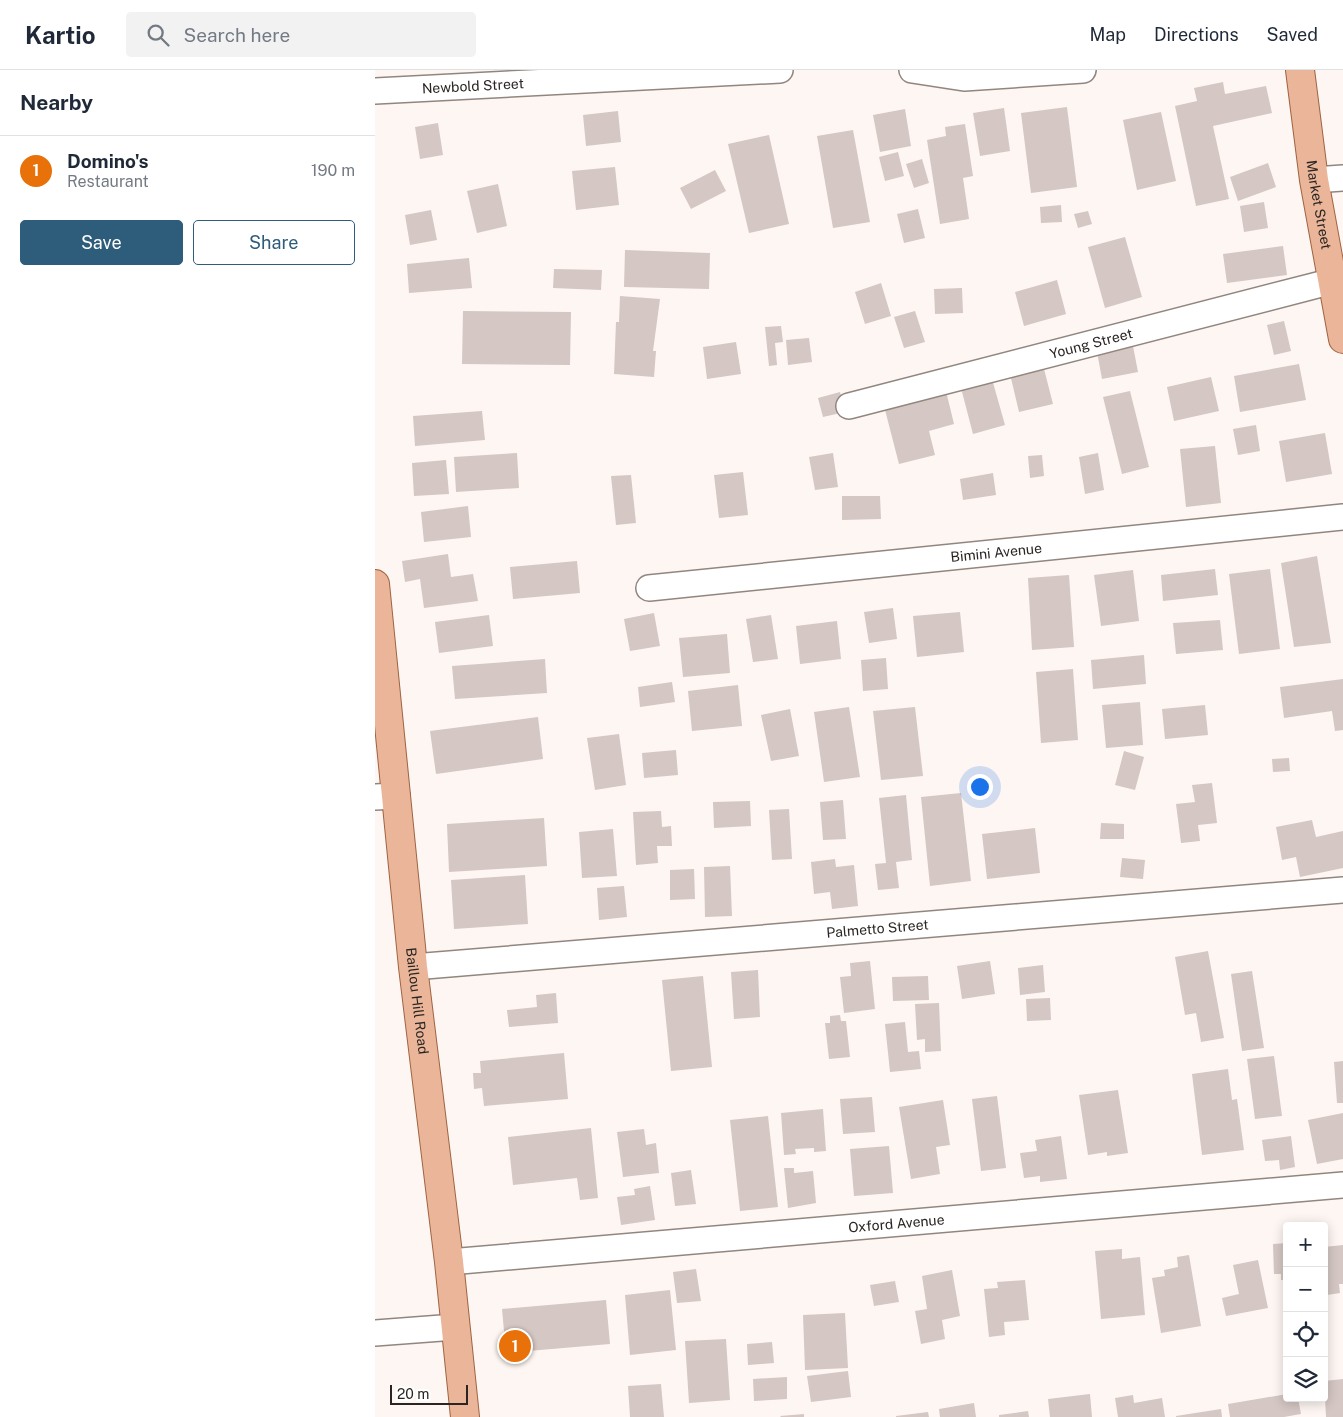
<!DOCTYPE html>
<meta charset="utf-8">
<style>
:root{--surface:#fff;--page:#f2f2f3;--text:#1f2937;--muted:#747a83;--line:#e0e1e3;--accent:#2e5c7b}
body{margin:0;font-family:"Public Sans",sans-serif;background:var(--page);color:var(--text)}
.controls{position:absolute;right:15px;bottom:15px;display:grid;overflow:hidden;border-radius:5px;box-shadow:0 2px 12px #0003}
.controls button{width:45px;height:45px;display:grid;place-items:center;padding:0;border:0;border-bottom:1px solid var(--line);background:var(--surface);color:var(--text);font:25px sans-serif}
.scale{position:absolute;left:15px;bottom:12px;width:78px;box-sizing:border-box;padding-left:5px;border:2px solid #2a2523;border-top:0;font-size:14px;line-height:18px;white-space:nowrap;color:#2a2523;-webkit-text-stroke:4px #fff;paint-order:stroke}
.you{position:absolute;left:604px;top:716px;width:18px;height:18px;margin:-12px;border:4px solid #fff;border-radius:50%;background:#1a73e8;box-shadow:0 0 0 8px #1a73e833}
.badge{display:grid;place-items:center;width:32px;height:32px;border-radius:50%;background:var(--accent);color:#fff;font-size:16px;font-weight:700}
.pin{position:absolute;translate:-50% -50%;border:2px solid #fff;box-shadow:0 1px 5px #0006}
.list{margin:0;padding:0;list-style:none}
h2{display:flex;justify-content:space-between;align-items:center;height:65px;margin:0;padding:0 20px;font-size:21px}
h2 small{font-size:16px;font-weight:400;color:var(--muted)}
.list li{display:grid;grid-template-columns:32px 1fr auto;gap:15px;align-items:center;box-sizing:border-box;height:70px;padding:0 20px;border-top:1px solid var(--line)}
.list b{display:block;font-size:19px;white-space:nowrap}
.list p{margin:0;font-size:16px;white-space:nowrap;color:var(--muted)}
.list em{font-size:16px;font-style:normal;color:var(--muted)}
.actions{display:flex;gap:10px;padding:15px 20px}
.actions a{flex:1;padding:11px 0;border:1px solid var(--accent);border-radius:5px;text-align:center;font-size:18px;color:var(--accent)}
.actions .main{background:var(--accent);color:#fff}
.icon{flex:none;width:28px;height:28px;fill:none;stroke:currentColor;stroke-width:2;stroke-linecap:round;stroke-linejoin:round}
.map{position:relative;flex:none;width:968px;height:1347px;overflow:hidden}
header{display:flex;align-items:center;gap:30px;box-sizing:border-box;height:70px;padding:0 25px;background:var(--surface);border-bottom:1px solid var(--line)}
header strong{font-size:24px}
nav{display:flex;gap:28px;margin-inline-start:auto;font-size:18px}
.search{width:350px;height:45px;background:var(--page);display:flex;align-items:center;gap:12px;box-sizing:border-box;padding:0 18px;border-radius:5px;color:var(--muted);font-size:19px}
main{display:flex}
aside{flex:1;background:var(--surface)}
.map>svg:first-child{display:block}
.building{fill:#d5c7c3}
.lines{fill:none;stroke-linecap:round;stroke-linejoin:round}
.minor-casing{stroke:#91867f;stroke-width:28}
.primary-casing{stroke:#9e6342;stroke-width:30}
.minor{stroke:#fff;stroke-width:25}
.primary{stroke:#eab598;stroke-width:28}
.labels{text-anchor:middle;stroke-width:5;stroke-linejoin:round;paint-order:stroke}
.street-label{font-size:14px;fill:#2a2523;stroke:#fff}
</style>
<header>
<strong>Kartio</strong>
<div class="search"><svg class="icon" aria-label="search" viewBox="0 0 24 24"><circle cx="10" cy="10" r="6"/><path d="M15 15l6 6"/></svg>Search here</div>
<nav><a>Map</a><a>Directions</a><a>Saved</a></nav>
</header>
<main>
<aside>
<h2>Nearby<small></small></h2>
<ul class="list">
<li><span class="badge" style="background:#e8710a">1</span><div><b>Domino's</b><p>Restaurant</p></div><em>190 m</em></li>
</ul>
<div class="actions"><a class="main">Save</a><a>Share</a></div>
</aside>
<div class="map">
<svg width="968" height="1347" viewBox="0 0 968 1347">
<rect width="100%" height="100%" fill="#fef6f2"/>
<path class="building" d="M848 12 850 24 891 16 897 43 838 56 854 129 821 136 800 36 822 31 819 18Z
M692 37 702 117 656 123 646 43Z
M629 38 635 81 605 86 598 43Z
M530 39 536 76 505 82 498 45Z
M243 41 246 72 211 76 208 45Z
M786 42 801 111 762 120 748 50Z
M63 53 68 85 45 89 40 57Z
M590 54 598 106 588 108 594 149 565 154 552 70 571 66 570 57Z
M478 60 495 152 458 158 442 66Z
M394 65 414 154 374 163 353 74Z
M523 82 529 106 510 111 504 87Z
M547 89 554 113 539 118 531 94Z
M893 93 901 117 863 131 855 107Z
M240 97 244 135 201 140 197 101Z
M340 100 351 121 316 139 305 118Z
M123 114 132 156 102 163 92 121Z
M889 132 893 158 869 162 865 136Z
M686 135 687 152 666 153 665 137Z
M543 139 550 168 529 173 522 144Z
M56 140 62 170 35 175 30 145Z
M713 141 717 154 703 158 699 144Z
M750 167 767 227 730 238 713 177Z
M908 176 912 205 852 213 848 184Z
M250 180 335 183 334 219 249 217Z
M94 188 97 218 34 223 32 194Z
M179 199 227 200 226 220 178 218Z
M682 210 691 244 649 256 640 222Z
M506 213 516 246 490 254 480 222Z
M587 218 588 243 560 244 559 219Z
M245 226 285 229 278 281H281L279 307 239 304 241 252H244Z
M88 241 196 242 195 295 87 294Z
M540 241 550 272 529 278 519 247Z
M909 251 916 281 899 285 892 255Z
M406 256 408 272 400 273 402 295 394 296 390 257Z
M434 268 437 292 413 295 411 270Z
M361 272 366 304 332 309 328 277Z
M758 276 763 302 727 309 722 282Z
M924 294 931 330 865 342 859 306Z
M668 295 678 334 644 342 635 304Z
M836 307 844 341 799 351 792 317Z
M617 309 630 355 598 364 586 318Z
M571 321 579 354 554 361 560 385 524 394 509 336Z
M755 321 774 397 747 404 728 327Z
M465 322 470 342 448 347 443 328Z
M107 341 110 370 40 376 38 346Z
M881 355 885 381 863 385 858 359Z
M950 363 957 404 911 412 904 371Z
M840 376 846 433 811 437 805 379Z
M142 383 144 418 81 422 79 387Z
M458 383 463 417 440 420 434 387Z
M723 383 729 420 710 424 704 387Z
M667 385 669 406 655 408 653 386Z
M71 390 74 424 39 426 37 393Z
M368 402 373 445 344 448 339 405Z
M618 403 621 425 588 430 585 409Z
M256 405 261 453 241 455 236 406Z
M467 426H505L506 449 467 450Z
M93 436 96 467 49 472 46 442Z
M73 484 76 507 98 504 103 531 49 538 45 509 30 512 27 491Z
M942 486 956 573 919 577 906 493Z
M202 491 205 523 138 529 135 497Z
M840 499 843 525 788 531 786 505Z
M895 499 905 579 864 584 854 504Z
M758 500 764 551 726 556 719 505Z
M694 505 699 577 657 580 653 508Z
M518 538 522 569 494 573 489 542Z
M585 542 589 582 542 587 538 546Z
M279 543 285 576 255 581 249 549Z
M114 545 118 576 64 583 60 552Z
M396 545 403 589 378 592 371 549Z
M845 550 848 580 801 584 798 553Z
M462 551 466 589 425 594 421 556Z
M352 564 355 603 308 607 304 568Z
M769 585 771 614 718 619 716 590Z
M511 588 513 619 488 621 486 590Z
M170 589 172 623 80 629 77 596Z
M698 599 703 670 666 673 661 602Z
M968 609V660L960 661 957 641 909 648 905 617Z
M297 612 300 632 265 637 263 617Z
M363 615 367 656 317 661 313 621Z
M765 632 768 675 731 678 727 635Z
M830 635 833 665 790 669 787 639Z
M474 637 485 707 449 712 439 642Z
M540 637 548 706 506 710 498 641Z
M415 639 424 686 396 691 386 645Z
M163 647 168 689 61 704 55 661Z
M244 664 251 715 220 720 212 668Z
M301 680 303 705 269 708 267 683Z
M749 681 769 687 760 720 740 715Z
M914 688 915 701 898 702 897 689Z
M837 713 842 753 823 755 825 771 806 773 801 734 820 732 817 715Z
M586 723 596 811 555 816 546 727Z
M531 725 537 790 521 792 524 818 503 820 500 794 511 793 504 728Z
M468 730 471 769 448 770 445 732Z
M375 731 376 756 339 758 338 732Z
M414 739 417 789 397 790 394 740Z
M286 741 287 757 296 756 297 776H282L283 793 261 795 258 742Z
M169 748 172 796 74 802 72 754Z
M937 750 941 767 968 761V798L925 807 921 787 907 790 901 757Z
M726 753 749 754V769H725Z
M660 758 665 803 612 809 607 764Z
M238 759 242 806 207 808 204 762Z
M747 788 770 790 768 809 745 807Z
M460 789 461 797 479 795 483 836 457 839 455 822 439 824 436 792Z
M355 796 357 846 330 847 329 797Z
M319 799 320 829 295 830V800Z
M150 805 153 854 79 859 76 810Z
M249 816 252 847 224 850 222 818Z
M833 881 849 968 826 972 821 943 810 945 800 887Z
M495 891 500 939 469 943 465 907 476 906 475 893Z
M615 891 620 924 587 929 582 896Z
M668 895 670 922 645 925 643 898Z
M383 900 385 947 359 949 356 902Z
M877 901 889 978 867 981 856 904Z
M328 906 337 997 296 1001 287 910Z
M553 906 554 930 518 931 517 907Z
M181 923 183 953 134 957 132 940 162 937 161 925Z
M675 928 676 950 652 951 651 929Z
M564 933 566 981 550 982V969L542 970 540 934Z
M465 945 466 951H471L475 987 454 989 450 953H455V946Z
M530 952 533 982 544 981 546 999 515 1002 510 954Z
M189 983 193 1029 109 1036 107 1018 99 1019 98 1003H106L105 991Z
M899 986 907 1046 880 1049 872 989Z
M968 991V1033H962L959 992Z
M853 999 857 1030 862 1029 869 1080 827 1085 817 1004Z
M743 1020 753 1083 732 1086V1082L713 1085 704 1025Z
M622 1026 631 1098 606 1101 597 1029Z
M497 1027 500 1062 468 1064 465 1029Z
M568 1030 575 1075 561 1077 565 1104 536 1109 524 1037Z
M448 1039 451 1081 439 1082V1078L420 1079 421 1084 409 1085 406 1043Z
M968 1043V1089L942 1094 933 1050Z
M393 1046 403 1137 365 1141 355 1050Z
M216 1058 223 1128 205 1130 202 1108 138 1115 133 1067Z
M269 1059 271 1075 281 1073 284 1103 248 1107 242 1062Z
M686 1066 692 1109 665 1112V1106L649 1108 645 1083 662 1081 660 1070Z
M916 1066 920 1097 905 1100 904 1090 890 1091 887 1070Z
M514 1076 518 1123 479 1126 475 1079Z
M409 1098H419V1103L438 1101 441 1133 413 1138Z
M316 1100 321 1134 300 1136 296 1103Z
M275 1116 280 1150 246 1155 242 1127 260 1125 259 1119Z
M912 1173V1210H906V1204H899L898 1174Z
M968 1175V1214H964L965 1223 952 1225 949 1177Z
M747 1179V1189L765 1187 770 1245 726 1249 720 1181Z
M814 1185 826 1256 786 1263 777 1208 790 1206 789 1200 803 1197 802 1187Z
M883 1190 893 1238 851 1246 847 1228 864 1224 858 1195Z
M321 1199 326 1231 302 1233 298 1202Z
M577 1200 585 1246 567 1250 570 1269 546 1274 540 1241 552 1239 547 1206Z
M650 1210 654 1250 629 1252 630 1265 614 1267 609 1219 623 1218 622 1212Z
M520 1211 524 1232 499 1236 495 1215Z
M295 1220 301 1280 255 1285 250 1225Z
M231 1230 235 1274 131 1283 127 1239Z
M470 1243 473 1298 430 1300 428 1245Z
M351 1269 355 1330 314 1333 310 1271Z
M397 1272 399 1293 373 1295 372 1274Z
M473 1301 476 1327 436 1332 432 1306Z
M412 1307V1329L379 1331 378 1309Z
M968 1309V1347H951L949 1311Z
M286 1314 289 1347H255L253 1316Z
M715 1324 717 1347H675L673 1329Z
M912 1324V1328H923L926 1344 909 1347H855L853 1334Z
M758 1325 759 1333 787 1328 790 1347H743L740 1328Z
M599 1333 601 1347H565L564 1339Z
M846 1339 847 1347H801V1346Z
M653 1341 654 1347H624V1345Z
M553 1342 554 1347H521V1346Z
M429 1344V1347H406L405 1346Z"/>
<g class="lines">
<defs>
<g id="minor">
<path d="M537 0 589 8 708 0"/>
<path id="s1" d="M0 21 405 0"/>
<path d="M939 110 968 108"/>
<path id="s2" d="M474 336 958 211"/>
<path id="s3" d="M274 518 968 447"/>
<path d="M0 727 22 726"/>
<path id="s4" d="M38 897 968 820"/>
<path id="s5" d="M74 1192 968 1115"/>
<path d="M0 1263 80 1257"/>
</g>
<g id="primary">
<path id="s6" d="M925 0 939 110 968 269"/>
<path id="s7" d="M0 514 38 897 74 1192 90 1347"/>
</g>
</defs>
<use href="#minor" class="minor-casing"/>
<use href="#primary" class="primary-casing"/>
<use href="#minor" class="minor"/>
<use href="#primary" class="primary"/>
</g>
<g class="labels">
<g class="street-label">
<text dy="5" stroke="none"><textPath href="#s1" startOffset="98">Newbold Street</textPath></text>
<text dy="5" stroke="none"><textPath href="#s6" startOffset="136">Market Street</textPath></text>
<text dy="5" stroke="none"><textPath href="#s2" startOffset="250">Young Street</textPath></text>
<text dy="5" stroke="none"><textPath href="#s3" startOffset="349">Bimini Avenue</textPath></text>
<text dy="5" stroke="none"><textPath href="#s4" startOffset="466">Palmetto Street</textPath></text>
<text dy="5" stroke="none"><textPath href="#s7" startOffset="419">Baillou Hill Road</textPath></text>
<text dy="5" stroke="none"><textPath href="#s5" startOffset="449">Oxford Avenue</textPath></text>
</g>
</g>
</svg>
<div class="controls">
<button>+</button>
<button>−</button>
<button><svg class="icon" aria-label="locate" viewBox="0 0 24 24"><circle cx="12" cy="12" r="6"/><path d="M12 2v4M12 18v4M2 12h4M18 12h4"/></svg></button>
<button><svg class="icon" aria-label="layers" viewBox="0 0 24 24"><path d="M12 4l9 5-9 5-9-5zM3 14l9 5 9-5"/></svg></button>
</div>
<div class="scale">20 m</div>
<div class="you"></div>
<div class="pin badge" style="left:140px;top:1276px;background:#e8710a">1</div>
</div>
</main>
